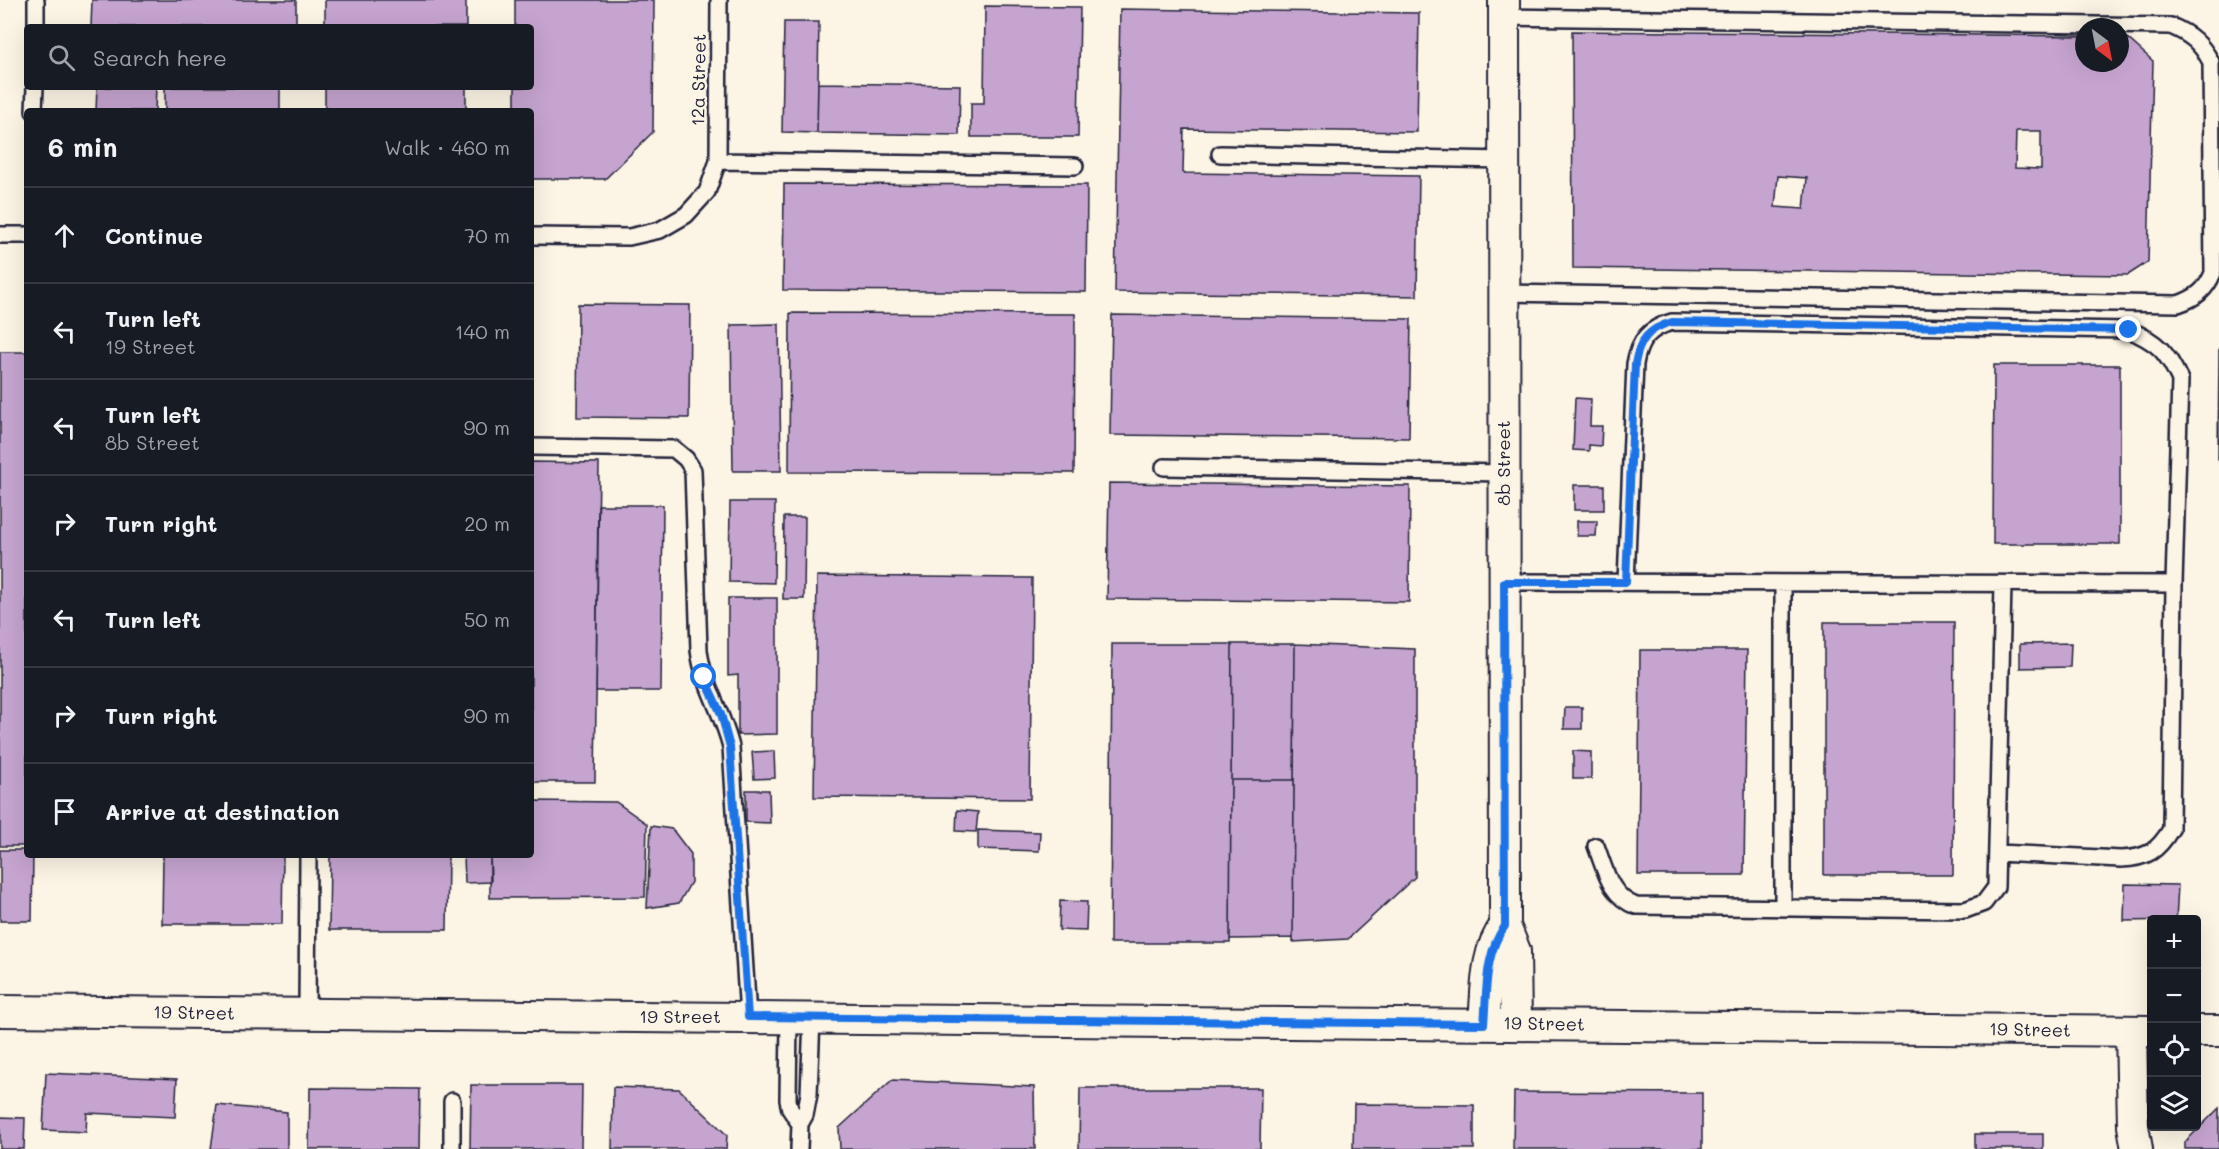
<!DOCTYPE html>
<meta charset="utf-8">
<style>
:root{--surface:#171b24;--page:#242831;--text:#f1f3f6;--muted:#9ea1a6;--line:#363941}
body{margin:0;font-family:Mali,sans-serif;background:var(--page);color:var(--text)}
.controls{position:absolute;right:18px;bottom:18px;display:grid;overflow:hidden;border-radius:6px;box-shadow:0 6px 24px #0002}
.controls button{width:54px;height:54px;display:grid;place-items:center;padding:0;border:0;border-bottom:2px solid var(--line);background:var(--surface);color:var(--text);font:30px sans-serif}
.compass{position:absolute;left:2075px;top:18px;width:54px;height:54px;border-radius:50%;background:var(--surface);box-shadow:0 6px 24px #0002;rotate:148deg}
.stop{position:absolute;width:18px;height:18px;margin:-14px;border:4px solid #1a73e8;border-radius:50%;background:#fff}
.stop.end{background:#1a73e8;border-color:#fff;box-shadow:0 2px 6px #0008}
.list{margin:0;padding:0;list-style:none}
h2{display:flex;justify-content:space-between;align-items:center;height:78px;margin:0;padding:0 24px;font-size:26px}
h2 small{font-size:20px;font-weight:400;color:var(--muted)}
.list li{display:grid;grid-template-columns:39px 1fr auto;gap:18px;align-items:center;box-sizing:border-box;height:96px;padding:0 24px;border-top:2px solid var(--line)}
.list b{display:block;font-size:22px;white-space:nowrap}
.list p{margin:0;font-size:20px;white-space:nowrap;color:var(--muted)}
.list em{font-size:20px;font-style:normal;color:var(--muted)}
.icon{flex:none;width:33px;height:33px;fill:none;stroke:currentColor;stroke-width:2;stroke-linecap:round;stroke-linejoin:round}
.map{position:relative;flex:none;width:2219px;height:1149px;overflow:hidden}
.search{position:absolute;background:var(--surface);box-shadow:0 6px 24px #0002;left:24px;top:24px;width:510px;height:66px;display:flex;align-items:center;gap:15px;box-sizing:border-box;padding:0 21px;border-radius:6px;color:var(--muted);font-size:22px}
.panel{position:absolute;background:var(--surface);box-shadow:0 6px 24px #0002;left:24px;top:108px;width:510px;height:750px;border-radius:6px}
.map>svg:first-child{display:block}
.building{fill:#c5a4cf;stroke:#22223b;stroke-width:1.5;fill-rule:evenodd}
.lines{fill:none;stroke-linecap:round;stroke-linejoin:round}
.service-casing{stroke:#22223b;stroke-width:20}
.minor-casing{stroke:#22223b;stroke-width:34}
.service{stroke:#fcf5e5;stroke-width:15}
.minor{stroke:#fcf5e5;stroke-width:30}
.route{stroke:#1a73e8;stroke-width:8}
.labels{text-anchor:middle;stroke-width:5;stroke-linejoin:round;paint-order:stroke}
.street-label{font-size:18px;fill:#22223b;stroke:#fcf5e5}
</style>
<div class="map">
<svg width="2219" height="1149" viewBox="0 0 2219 1149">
<rect width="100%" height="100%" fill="#fcf5e5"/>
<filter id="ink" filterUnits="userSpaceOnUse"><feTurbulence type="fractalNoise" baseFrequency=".0167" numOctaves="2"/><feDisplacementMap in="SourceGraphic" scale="12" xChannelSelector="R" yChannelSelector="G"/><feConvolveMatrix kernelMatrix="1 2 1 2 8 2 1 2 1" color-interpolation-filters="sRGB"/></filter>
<g filter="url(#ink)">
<path class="building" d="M92 0H296V27H91Z
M325 0H466V27H325Z
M515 0H654L653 132 605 179H531V111H515V87H531V27H515Z
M985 6 1080 7 1078 137H971V103H984Z
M1120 9 1419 13 1417 132 1184 129 1183 173 1419 176 1417 296 1115 292Z
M784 22H819L817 133 782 132Z
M1572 31 2084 36V63H2120V37H2126L2153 61 2148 262 2128 275 1573 268ZM2016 131H2041V169L2015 168ZM1778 176 1807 178 1804 209 1775 207Z
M818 83 960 85 959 135 817 133Z
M97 87H156L155 111H96Z
M165 87H280V111H165Z
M325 87H466V111H325Z
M784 184 1087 185 1086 292 783 290Z
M578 304 690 305 689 418 577 417Z
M790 313 1075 314 1074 473 789 472Z
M1112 315 1411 319 1409 438 1110 435Z
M779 324 781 471H733L731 325Z
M2219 348V459H2218Z
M0 352H27V846H0Z
M1994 365H2120V544H1993Z
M1575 398 1591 399 1590 426H1602L1601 446 1589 445V451L1573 450Z
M531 462 599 463 595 782H531Z
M1109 483 1410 486 1409 602 1107 599Z
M1574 485H1604V510H1574Z
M730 502H775L774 583 729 582Z
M598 505H663L661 691H596Z
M784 517H805L804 599H783Z
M1577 521H1597L1596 536H1577Z
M817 576 1032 578 1030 799 814 797Z
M728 598H777V734L738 735V675L728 676Z
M1824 622H1954L1953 875H1824Z
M2071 643 2070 667 2020 668V644Z
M1112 644H1232L1230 943H1110Z
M1232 644H1295L1294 780H1231Z
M1295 644 1415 649V877L1348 939 1293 942Z
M1640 650H1747L1744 875H1638Z
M1565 707H1582V729H1564Z
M774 751 775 778 754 779 752 752Z
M1573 751 1591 752V779H1573Z
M1231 780H1294L1293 938 1230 939Z
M746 790H769L770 823 746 822Z
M531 801 616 802 647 824 645 897 490 898V855H531Z
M957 810 978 812 976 832 956 831Z
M651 826 672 829 691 854V882L679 903 647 908Z
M978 830 1040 832 1039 851 978 849Z
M0 850H27V855H33L32 921H0Z
M163 855H283L282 924H162Z
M330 855H448L447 930H329Z
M464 855H490L491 882 465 883Z
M2125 884 2178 885 2176 920 2124 921Z
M1060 901 1087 902 1086 931 1059 930Z
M46 1073 177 1079 175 1117 87 1113 86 1132 43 1130Z
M892 1080 1034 1087 1035 1149H840L839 1128Z
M471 1085H582L581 1149H470Z
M613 1087 679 1089 727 1135 726 1149H612Z
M310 1088 420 1089 419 1149H309Z
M1080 1088H1261L1260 1149H1079Z
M1514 1092 1702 1093V1149H1513Z
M1354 1104 1474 1105V1149H1353Z
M217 1105 287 1112V1149H211Z
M2219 1108V1149H2185V1142Z
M0 1117 25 1118 24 1149H0Z
M1975 1134H2043V1149H1975Z"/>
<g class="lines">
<defs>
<path id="service" d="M36 27V0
M34 111 35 87
M1220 154 1504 160
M718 161 1075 166
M0 235H27
M531 236 629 237 660 230 686 215 707 192 718 161 719 0
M1504 293 2178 304C2196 298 2206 290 2213 273L2211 62C2201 43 2190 34 2171 26L1504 17
M531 447 674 449 686 459 693 470 699 650C703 685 723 713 731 747L748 1017
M1164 467 1504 473
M1504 582 2174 584
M1626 582 1635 364C1639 340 1649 328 1672 322L2129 330C2158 342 2167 352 2180 380L2174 584 2171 829C2158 851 2147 858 2121 859L1997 853
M1596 846C1605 869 1610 897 1636 906L1965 910 1984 903 1996 887 2003 584
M1783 907V583
M307 1014 308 855
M789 1018 788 1100 790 1109 800 1124
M452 1101V1149
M799 1149 800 1124 805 1115 809 1094 812 1018"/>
<path id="minor" d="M1504 0 1505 926 1515 951 1516 1024
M0 1011 2152 1031
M1484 1024C1487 991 1484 954 1505 926
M2131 1031 2133 1126 2137 1149
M2196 1031H2219"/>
</defs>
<use href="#service" class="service-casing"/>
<use href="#minor" class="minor-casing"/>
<use href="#service" class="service"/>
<use href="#minor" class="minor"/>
</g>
</g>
<g class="lines" filter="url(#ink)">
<path class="route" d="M704 677 721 714 730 747 748 1017 1484 1024C1487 991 1484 954 1505 926L1504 582H1626L1635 364C1639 340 1649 328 1672 322L2129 330"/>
</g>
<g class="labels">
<g class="street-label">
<text transform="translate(699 80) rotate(-89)" y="6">12a Street</text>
<text transform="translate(1504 463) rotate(-90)" y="6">8b Street</text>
<text transform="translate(194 1013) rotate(1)" y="6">19 Street</text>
<text x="680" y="1023">19 Street</text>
<text transform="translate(1544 1024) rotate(1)" y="6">19 Street</text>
<text transform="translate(2030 1030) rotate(1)" y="6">19 Street</text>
</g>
</g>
</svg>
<div class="controls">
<button>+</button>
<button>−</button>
<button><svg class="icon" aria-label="locate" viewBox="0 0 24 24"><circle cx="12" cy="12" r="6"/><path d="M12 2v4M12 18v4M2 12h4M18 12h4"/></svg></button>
<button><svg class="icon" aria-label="layers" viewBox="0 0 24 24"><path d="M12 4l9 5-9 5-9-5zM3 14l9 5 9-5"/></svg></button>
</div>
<svg class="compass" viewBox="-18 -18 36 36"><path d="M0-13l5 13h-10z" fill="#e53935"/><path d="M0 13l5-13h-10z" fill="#9ea1a6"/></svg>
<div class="stop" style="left:704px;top:677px"></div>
<div class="stop end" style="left:2129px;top:330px"></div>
<div class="search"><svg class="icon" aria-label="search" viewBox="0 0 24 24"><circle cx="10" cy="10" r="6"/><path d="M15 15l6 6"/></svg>Search here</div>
<section class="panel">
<h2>6 min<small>Walk · 460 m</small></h2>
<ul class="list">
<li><svg class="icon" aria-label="ahead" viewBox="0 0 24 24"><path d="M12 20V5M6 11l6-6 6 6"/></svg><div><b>Continue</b></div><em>70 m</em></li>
<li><svg class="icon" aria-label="left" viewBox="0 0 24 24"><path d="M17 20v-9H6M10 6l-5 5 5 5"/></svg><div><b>Turn left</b><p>19 Street</p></div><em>140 m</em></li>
<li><svg class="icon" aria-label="left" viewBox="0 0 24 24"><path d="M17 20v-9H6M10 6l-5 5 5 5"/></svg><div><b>Turn left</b><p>8b Street</p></div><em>90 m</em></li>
<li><svg class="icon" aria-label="right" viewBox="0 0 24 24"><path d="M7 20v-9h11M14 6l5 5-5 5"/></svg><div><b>Turn right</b></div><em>20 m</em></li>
<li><svg class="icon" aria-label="left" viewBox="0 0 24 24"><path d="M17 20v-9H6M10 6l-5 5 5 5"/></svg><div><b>Turn left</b></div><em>50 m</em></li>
<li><svg class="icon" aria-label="right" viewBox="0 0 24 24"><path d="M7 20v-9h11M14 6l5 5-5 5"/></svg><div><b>Turn right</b></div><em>90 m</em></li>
<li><svg class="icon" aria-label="arrive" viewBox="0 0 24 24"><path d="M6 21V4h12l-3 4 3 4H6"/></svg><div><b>Arrive at destination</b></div></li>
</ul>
</section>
</div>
